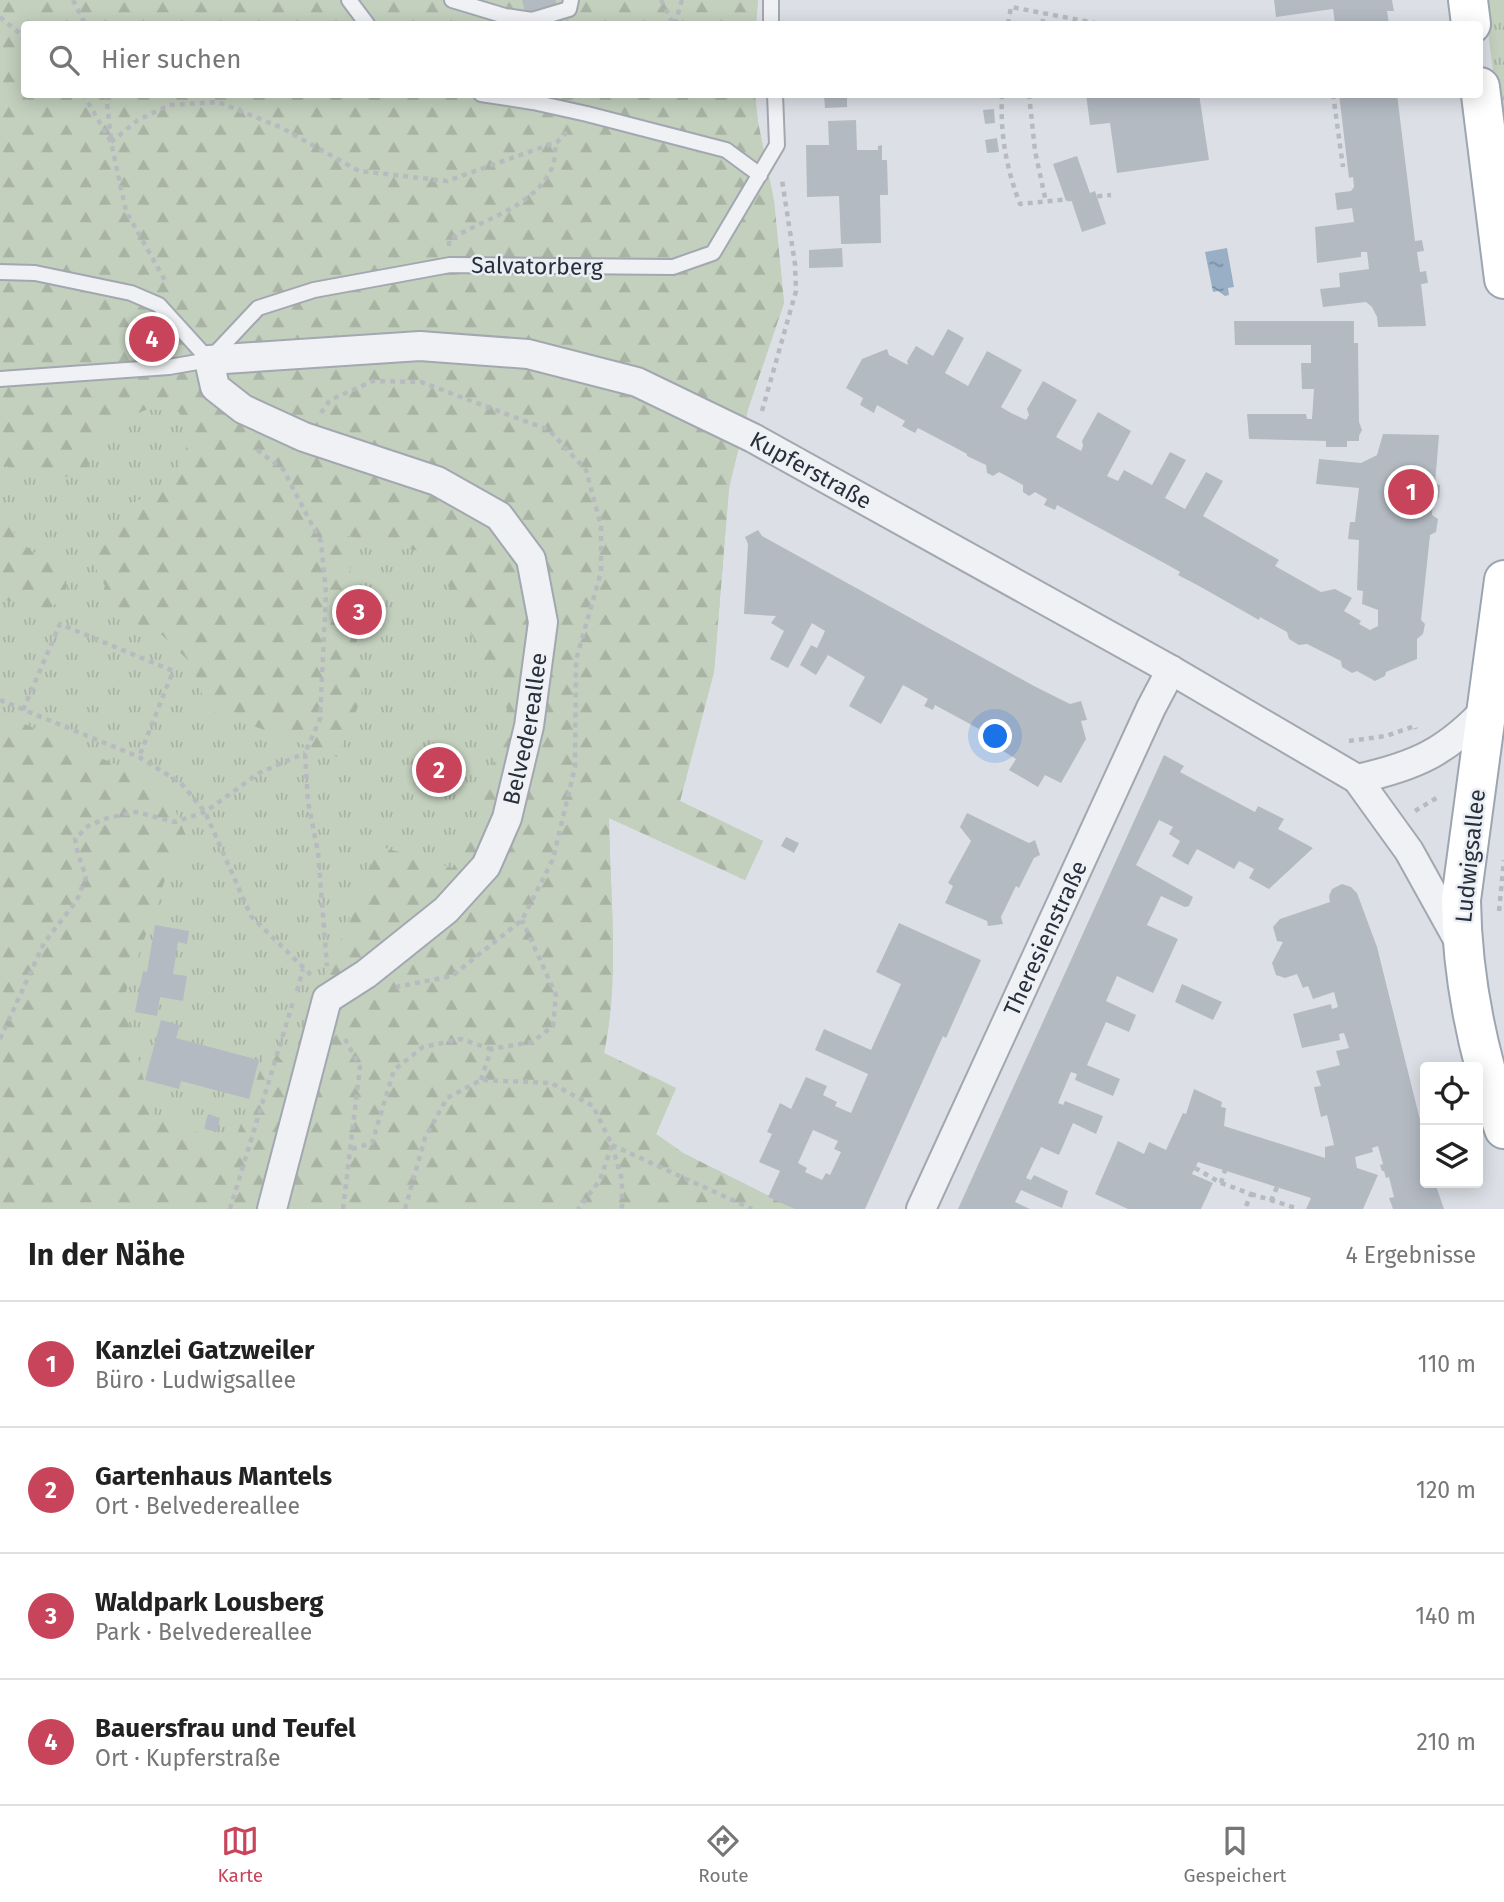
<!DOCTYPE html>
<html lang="de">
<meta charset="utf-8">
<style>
:root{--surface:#fff;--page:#f6f6f6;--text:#222;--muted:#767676;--line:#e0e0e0;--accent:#c8445b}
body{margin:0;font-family:"Fira Sans",sans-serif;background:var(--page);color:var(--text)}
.controls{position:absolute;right:21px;bottom:21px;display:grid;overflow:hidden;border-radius:7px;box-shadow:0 4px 18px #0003}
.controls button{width:63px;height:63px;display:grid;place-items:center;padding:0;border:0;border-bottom:2px solid var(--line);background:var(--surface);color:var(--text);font:35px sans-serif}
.you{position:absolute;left:996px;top:737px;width:24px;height:24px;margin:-18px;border:5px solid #fff;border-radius:50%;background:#1a73e8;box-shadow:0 0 0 10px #1a73e833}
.badge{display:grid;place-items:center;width:46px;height:46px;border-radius:50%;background:var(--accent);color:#fff;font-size:23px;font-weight:700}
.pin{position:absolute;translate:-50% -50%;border:4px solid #fff;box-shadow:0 2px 7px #0006}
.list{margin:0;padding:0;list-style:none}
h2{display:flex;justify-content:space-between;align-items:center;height:91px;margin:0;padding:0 28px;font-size:30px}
h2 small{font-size:23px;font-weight:400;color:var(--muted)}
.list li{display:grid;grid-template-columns:46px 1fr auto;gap:21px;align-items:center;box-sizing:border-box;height:126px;padding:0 28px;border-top:2px solid var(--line)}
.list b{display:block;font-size:26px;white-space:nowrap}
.list p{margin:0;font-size:23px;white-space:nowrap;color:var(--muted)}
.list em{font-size:23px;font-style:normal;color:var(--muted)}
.icon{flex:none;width:38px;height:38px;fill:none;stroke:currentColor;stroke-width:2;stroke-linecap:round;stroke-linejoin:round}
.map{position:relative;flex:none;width:1504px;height:1209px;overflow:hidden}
.search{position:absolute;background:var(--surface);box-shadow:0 4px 18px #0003;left:21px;right:21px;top:21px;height:77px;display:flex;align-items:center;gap:18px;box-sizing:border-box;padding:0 24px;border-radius:7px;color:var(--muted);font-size:26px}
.sheet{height:595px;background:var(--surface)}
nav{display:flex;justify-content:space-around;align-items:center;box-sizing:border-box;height:98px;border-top:2px solid var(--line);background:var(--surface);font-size:19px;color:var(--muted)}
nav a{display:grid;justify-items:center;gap:4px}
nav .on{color:var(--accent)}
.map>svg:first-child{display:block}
.grass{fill:url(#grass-tufts)}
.forest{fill:url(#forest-firs)}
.water{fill:url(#water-ripples)}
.building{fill:#b4bac2;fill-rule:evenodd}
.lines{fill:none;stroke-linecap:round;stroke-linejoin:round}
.lane-casing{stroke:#a2a7b0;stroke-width:18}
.street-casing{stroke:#a2a7b0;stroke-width:32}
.primary-casing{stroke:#9ca5b1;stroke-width:42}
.path{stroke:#b7bbc0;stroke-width:4.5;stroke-dasharray:5 5;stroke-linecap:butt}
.lane{stroke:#eff1f4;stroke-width:14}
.street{stroke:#eff1f4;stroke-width:28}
.primary{stroke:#fff;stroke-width:38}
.labels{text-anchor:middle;stroke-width:5;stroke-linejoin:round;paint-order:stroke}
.street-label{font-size:23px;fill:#272f3c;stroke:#ebeff4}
</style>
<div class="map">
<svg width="1504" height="1209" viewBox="0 0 1504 1209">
<defs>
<pattern id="grass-tufts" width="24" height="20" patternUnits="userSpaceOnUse" patternTransform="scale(1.75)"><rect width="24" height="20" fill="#c3d0be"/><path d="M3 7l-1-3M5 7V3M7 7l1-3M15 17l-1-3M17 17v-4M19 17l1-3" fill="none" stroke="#a8b3a4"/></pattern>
<pattern id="forest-firs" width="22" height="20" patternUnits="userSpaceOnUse" patternTransform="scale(1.75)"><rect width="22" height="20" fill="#c3d0be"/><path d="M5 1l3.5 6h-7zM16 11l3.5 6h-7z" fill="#a8b3a4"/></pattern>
<pattern id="water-ripples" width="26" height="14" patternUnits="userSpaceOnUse" patternTransform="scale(1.75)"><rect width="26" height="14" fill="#98afc5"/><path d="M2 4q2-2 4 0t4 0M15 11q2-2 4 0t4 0" fill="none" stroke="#7c8fa1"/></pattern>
</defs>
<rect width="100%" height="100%" fill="#dce0e6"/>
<path class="grass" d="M0 0H758L756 24H24V94L755 95 758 122 774 201 784 303 748 409 729 488 714 672 680 801 763 841 745 880 609 818C610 896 620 976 604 1053L676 1088 656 1134 683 1153 795 1209H0Z
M1484 0H1504V159Z"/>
<path class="forest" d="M0 0H758L756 24H24V94L755 95 758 122 774 201 784 303 748 409 729 488 714 672 680 801 763 841 745 880 609 818C610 896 620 976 604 1053L676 1088 656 1134 683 1153 795 1209H0V713L148 779 169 795 196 860 174 854 123 1000 153 1115 233 1146 269 1045 288 1068 379 846 452 868 480 816 507 709 433 554 347 536 362 697 337 757 207 709 192 664 162 635 98 607 105 586 93 563 106 534 136 501 172 485 188 443 179 412 148 409 109 425 86 471 48 482 0 464Z
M0 519C12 528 20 542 32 551 55 569 73 561 64 599L48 609 0 599Z"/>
<path class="water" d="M1227 248 1234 287 1228 288 1229 295 1225 296 1218 291 1213 292 1205 252Z"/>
<path class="building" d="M522 0H556V7L525 12Z
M1274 0H1392L1394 11H1387L1389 24H1335L1333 9 1276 17Z
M824 94H847V107L825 108Z
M1086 94H1199L1209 160 1117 173 1110 123 1090 125Z
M1339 94H1397L1415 241 1422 240 1424 251 1417 252 1420 272 1426 271 1428 283 1421 284 1426 326 1378 327 1377 317 1372 307 1366 302 1323 307 1320 289 1340 287 1339 273 1369 269 1367 252H1361V257L1317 263 1315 227 1354 222 1352 208 1337 210 1335 193 1351 191 1354 187 1353 177 1349 178Z
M994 109 995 123 985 124 983 110Z
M856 120 857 150H878V146L882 145V160H887L888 195H880L881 243 841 244 839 196 807 197 806 145H829L828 121Z
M997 138 999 152 987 153 985 140Z
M1077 156 1090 193 1095 191 1106 224 1082 232 1071 199 1066 201 1053 164Z
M842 248 843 267 809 268V250Z
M1234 321H1354V343H1358L1359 422 1362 430 1359 436V441H1347V447H1326V441L1249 439 1247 414H1306L1307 419H1312L1314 389H1302L1301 363H1311V345H1235Z
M948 329 964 338 945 373 968 386 987 351 1022 370 1001 407 1011 413 1026 420 1029 415 1027 409 1043 381 1077 400 1056 437 1081 451 1083 446 1082 441 1098 412 1131 431 1107 476 1118 481 1124 470 1152 485 1170 452 1186 460 1165 498 1185 509 1206 472 1223 481 1203 516 1279 560 1275 566 1321 592 1335 589 1352 598 1344 611 1361 621 1359 624 1370 630 1378 626V610L1362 604 1363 591 1357 590 1359 540 1348 539 1350 522H1355L1359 488 1316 484 1319 459 1361 463 1377 455 1383 434 1439 435 1435 484 1440 485 1439 498 1433 497 1432 515 1438 519 1436 532 1430 535 1421 620 1425 624 1423 634 1417 639V659L1386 672 1385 676 1375 681 1357 671 1352 673 1342 667 1341 661 1307 644 1299 645 1289 639 1287 632 1260 617 1259 620 1199 586 1178 575 1180 572 1166 564 1057 505 1055 510 1044 505 1047 499 1035 492 1029 496 1023 492V485L999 472 993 476 987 473 986 465 967 456V454L956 448 918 428 915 433 902 426 905 421 877 405 874 413 860 405 863 398 846 388 862 359 887 349 889 355 908 365 907 361 916 346 933 356Z
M758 530 762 536 1034 686 1070 704 1081 701 1087 720 1081 721 1086 739 1061 783 1045 775 1038 787 1009 770 1016 759 1000 749 1003 742 935 705 933 710 924 706 928 699 903 685 881 724 849 706 865 677 828 655 816 675 800 665 811 645 817 648 825 631 812 623 788 668 770 659 784 631 771 623 776 616 744 614 748 544 745 537Z
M422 749 465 769 455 791 412 771Z
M1164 755 1184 766 1180 772 1255 812 1258 806 1284 819 1278 829 1313 848 1269 889 1249 878 1254 869 1239 861 1234 869 1197 849 1188 865 1172 856 1180 841 1169 834 1173 827 1159 820 1136 865 1193 897 1189 906 1185 907 1161 896 1147 925 1178 939 1153 993 1117 976 1106 1001 1136 1015 1129 1032 1106 1022 1087 1065 1120 1079 1113 1096 1075 1080 1077 1074 1071 1072 1058 1103 1063 1105 1065 1101 1103 1116 1096 1134 1073 1123 1059 1155 1041 1147 1026 1178 1031 1180 1034 1175 1068 1191 1062 1208 1021 1190 1015 1202 1030 1209H958Z
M967 813 1029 843 1035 840 1040 855 1034 858 1019 888 1016 886 1001 917 1003 924 988 926 987 921 945 903 953 886 948 883 971 841 960 827Z
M786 837 799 843 794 853 781 846Z
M1342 884 1351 887 1357 893 1377 947 1425 1140V1183H1435L1444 1209H1393L1389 1198 1394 1197 1389 1177 1386 1178 1384 1171H1382L1380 1165 1383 1164 1378 1146 1372 1148 1373 1152 1355 1157 1357 1168 1378 1175 1363 1209H1306L1311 1198 1198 1162 1192 1174 1213 1183 1201 1209H1128L1095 1194 1118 1141 1144 1154 1149 1142 1166 1150 1183 1113 1186 1114 1194 1089 1222 1102 1221 1107 1226 1108 1224 1126 1325 1158V1147L1334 1145 1327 1115 1321 1117 1314 1087 1321 1086 1316 1071 1340 1065 1336 1051 1349 1048 1344 1033 1339 1034 1340 1040 1302 1048 1293 1014 1331 1004 1332 1009 1338 1007 1334 992 1313 999 1308 986 1303 988 1297 974 1285 978 1276 975 1272 963 1283 942 1277 941 1273 927 1280 919 1330 902 1329 896 1332 889Z
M899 923 981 960 946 1038 943 1036 865 1209H795L768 1197 780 1171 759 1162 772 1134 767 1132 780 1103 791 1109 806 1077 827 1086 823 1095 837 1102 835 1106 851 1113 868 1074 815 1050 824 1029 871 1050 901 984 876 972ZM813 1130 838 1141 834 1149 841 1152 830 1175 826 1173 822 1180 805 1172 807 1168 798 1163Z
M155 925 189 931 187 944 178 942 173 974 187 976 183 1001 160 997 157 1016 135 1012 143 971 147 972Z
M1182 984 1222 1002 1213 1020 1175 1002Z
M161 1020 180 1025 176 1038 259 1060 249 1099 181 1081 179 1089 145 1080Z
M208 1114 220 1118 217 1132 204 1129Z"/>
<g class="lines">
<defs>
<path id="lane" d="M349 0 367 24
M452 0 505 16 532 20 569 9 571 0
M771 0V24
M481 94 533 102 587 114 726 150 760 175
M0 272 35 273 131 293 159 305 209 360
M212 357 258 308 314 290 450 265 673 267 713 253 777 145 775 94
M0 379 169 367 209 360"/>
<g id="street">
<path d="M1357 779C1416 766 1447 752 1489 706"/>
<path id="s1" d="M272 1209 327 999 366 974 446 910 486 866 507 818 529 726 543 622 531 559 499 516 437 481 304 437 243 409 215 387 209 360 420 346 528 354 637 382 753 438 1171 670 1357 779 1409 851 1460 943"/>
<path id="s2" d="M921 1209 1151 708 1171 670"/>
</g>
<path id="primary" d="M1468 0 1471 24
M1480 87 1504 279
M1504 580 1461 900C1462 978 1478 1055 1504 1129"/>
</defs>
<use href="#lane" class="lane-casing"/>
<use href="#street" class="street-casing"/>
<use href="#primary" class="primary-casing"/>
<path class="path" d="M73 0 85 24
M661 0 673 24
M0 17 24 37
M675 24 682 0
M1008 24 1011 7 1095 23
M1042 24 1045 13
M83 94 111 142 126 211 167 284
M106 94 111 139
M1002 94C1000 133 1006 168 1020 204L1111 195
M1029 94 1035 151 1046 202
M1333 94 1343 167
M111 142 138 120 170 105 218 102 280 127 359 171 447 181 557 142 568 131
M449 246V240C483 219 532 208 551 170 555 163 555 151 556 143
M762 411 796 291 795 264 782 180
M321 413 330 400 373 381 421 382 549 430 586 470 601 526V572L576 660 575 767 553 859 522 920 452 976 396 987
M257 450 283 469 321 542 326 593 320 719 305 753 308 802 318 852 327 966
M0 700 139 757 181 783 205 812 251 916 312 976
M23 710 60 624 173 671 139 757
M1349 741 1386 736 1415 726 1416 729
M1415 811 1438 797
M1499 911 1504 860
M297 991 303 969
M0 1039 44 943 77 900 86 877 78 854 75 839 88 826 107 818 136 812 175 822 205 812 259 773 305 753
M481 1080 491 1049 532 1042 553 1026 556 995 522 920
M612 1145 752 1209
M612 1145 622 1180V1209
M352 1149 372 1143 394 1070 423 1047 461 1039 491 1049
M1195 1168 1221 1183 1251 1194 1245 1209
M1221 1183 1225 1170
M1251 1194 1299 1209
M1271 1201 1277 1187
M230 1209 293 1002
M343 1209 360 1067 345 1039
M405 1209 425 1138 447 1098 481 1080 551 1083 593 1106 612 1145 600 1180 578 1209"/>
<use href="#lane" class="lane"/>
<use href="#street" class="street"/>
<use href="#primary" class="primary"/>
</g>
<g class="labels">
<g class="street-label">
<text transform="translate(537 266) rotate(1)" y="8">Salvatorberg</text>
<text dy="8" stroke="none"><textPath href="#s1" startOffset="1764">Kupferstraße</textPath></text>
<text dy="8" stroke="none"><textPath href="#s1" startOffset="569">Belvedereallee</textPath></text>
<text transform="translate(1470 856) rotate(-84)" y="8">Ludwigsallee</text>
<text dy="8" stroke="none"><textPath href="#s2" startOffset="298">Theresienstraße</textPath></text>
</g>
</g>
</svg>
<div class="controls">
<button><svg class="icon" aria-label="locate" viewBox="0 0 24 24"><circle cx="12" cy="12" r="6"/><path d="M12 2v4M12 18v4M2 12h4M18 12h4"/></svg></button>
<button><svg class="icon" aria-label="layers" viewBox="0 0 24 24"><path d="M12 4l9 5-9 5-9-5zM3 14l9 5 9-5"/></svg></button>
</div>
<div class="you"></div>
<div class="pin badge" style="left:1411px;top:492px">1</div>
<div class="pin badge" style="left:439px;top:770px">2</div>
<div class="pin badge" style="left:359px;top:612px">3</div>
<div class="pin badge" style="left:152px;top:339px">4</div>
<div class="search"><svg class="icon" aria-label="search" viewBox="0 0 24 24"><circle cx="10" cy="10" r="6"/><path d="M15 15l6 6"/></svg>Hier suchen</div>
</div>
<section class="sheet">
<h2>In der Nähe<small>4 Ergebnisse</small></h2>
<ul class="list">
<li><span class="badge">1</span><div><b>Kanzlei Gatzweiler</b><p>Büro · Ludwigsallee</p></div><em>110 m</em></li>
<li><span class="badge">2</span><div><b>Gartenhaus Mantels</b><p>Ort · Belvedereallee</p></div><em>120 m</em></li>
<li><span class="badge">3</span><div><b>Waldpark Lousberg</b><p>Park · Belvedereallee</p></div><em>140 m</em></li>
<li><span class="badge">4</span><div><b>Bauersfrau und Teufel</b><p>Ort · Kupferstraße</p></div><em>210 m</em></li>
</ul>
</section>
<nav>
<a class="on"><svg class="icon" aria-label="map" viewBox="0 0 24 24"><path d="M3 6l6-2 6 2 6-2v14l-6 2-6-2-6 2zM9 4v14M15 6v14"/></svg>Karte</a>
<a><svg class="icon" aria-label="directions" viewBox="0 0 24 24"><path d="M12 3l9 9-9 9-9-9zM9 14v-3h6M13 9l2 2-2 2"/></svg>Route</a>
<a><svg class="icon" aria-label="saved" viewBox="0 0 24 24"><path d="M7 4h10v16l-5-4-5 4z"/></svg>Gespeichert</a>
</nav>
